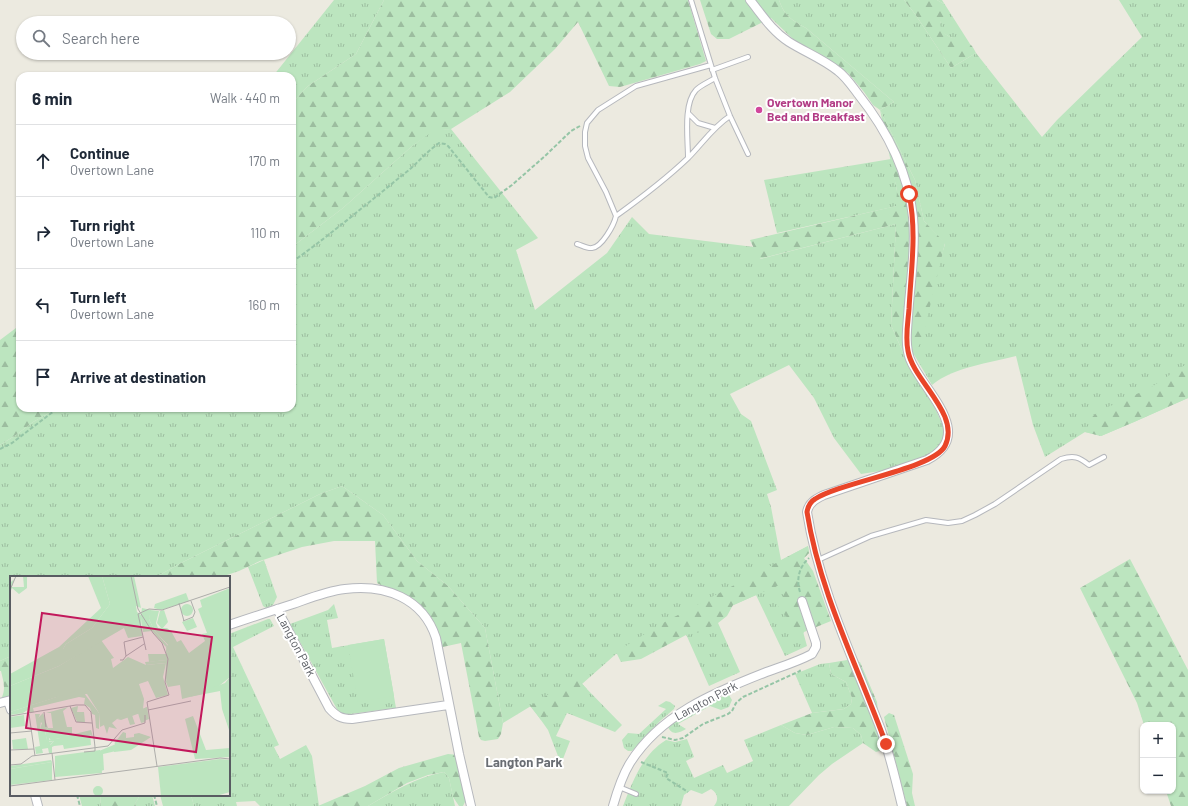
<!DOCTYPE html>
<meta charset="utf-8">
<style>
:root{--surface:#fff;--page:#f6f6f7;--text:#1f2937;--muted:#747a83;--line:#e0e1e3}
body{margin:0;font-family:Barlow,sans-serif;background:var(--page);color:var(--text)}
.controls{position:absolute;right:12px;bottom:12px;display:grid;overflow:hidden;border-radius:8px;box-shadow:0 1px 3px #0004}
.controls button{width:36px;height:36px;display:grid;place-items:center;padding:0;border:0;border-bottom:1px solid var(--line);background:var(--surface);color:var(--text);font:20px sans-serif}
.stop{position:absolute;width:12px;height:12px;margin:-9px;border:3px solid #e94529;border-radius:50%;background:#fff}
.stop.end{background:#e94529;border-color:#fff;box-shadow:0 1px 4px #0008}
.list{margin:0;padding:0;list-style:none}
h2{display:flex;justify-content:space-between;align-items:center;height:52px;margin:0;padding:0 16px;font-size:17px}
h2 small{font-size:13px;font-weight:400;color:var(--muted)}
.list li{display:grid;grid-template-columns:26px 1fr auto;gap:12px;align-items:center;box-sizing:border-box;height:72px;padding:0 16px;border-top:1px solid var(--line)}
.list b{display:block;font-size:15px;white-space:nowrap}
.list p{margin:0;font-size:13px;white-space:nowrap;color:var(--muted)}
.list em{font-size:13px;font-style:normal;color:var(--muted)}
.icon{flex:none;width:22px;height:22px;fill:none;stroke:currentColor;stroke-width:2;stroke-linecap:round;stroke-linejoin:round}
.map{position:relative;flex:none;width:1188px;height:806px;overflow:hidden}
.search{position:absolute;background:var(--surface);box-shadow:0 1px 3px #0004;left:16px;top:16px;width:280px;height:44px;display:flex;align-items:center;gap:10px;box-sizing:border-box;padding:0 14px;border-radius:22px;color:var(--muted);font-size:15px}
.panel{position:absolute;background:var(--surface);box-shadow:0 1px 3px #0004;left:16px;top:72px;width:280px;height:340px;border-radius:12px}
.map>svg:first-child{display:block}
.grass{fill:url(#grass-tufts)}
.forest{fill:url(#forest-firs)}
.green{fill:#bce5bf}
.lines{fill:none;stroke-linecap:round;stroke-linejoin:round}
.lane-casing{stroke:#b6b8bd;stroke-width:6}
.street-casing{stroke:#b6b8bd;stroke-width:10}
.path{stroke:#95c5a6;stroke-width:2;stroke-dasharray:4 2;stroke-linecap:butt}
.lane{stroke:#fff;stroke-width:4}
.street{stroke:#fff;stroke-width:8}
.route{stroke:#e94529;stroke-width:5}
.hotel-dot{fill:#d1479c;stroke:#fff;stroke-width:1.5}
.labels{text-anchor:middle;stroke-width:4;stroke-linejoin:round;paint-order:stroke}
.hotel-label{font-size:12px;font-weight:bold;fill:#b23c85;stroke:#fff;text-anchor:start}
.street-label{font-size:12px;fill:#595c62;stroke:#fff}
.neighbourhood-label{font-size:13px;font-weight:bold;fill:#6a6e74;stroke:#fff}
.inset-road{fill:none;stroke:#adadaa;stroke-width:1}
.view{fill:#c2185b;fill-opacity:0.15;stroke:#c2185b;stroke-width:2}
.inset-edge{fill:none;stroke:#595c62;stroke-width:2}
</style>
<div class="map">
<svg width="1188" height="806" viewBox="0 0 1188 806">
<defs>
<pattern id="grass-tufts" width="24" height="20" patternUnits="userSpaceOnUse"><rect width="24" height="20" fill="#bce5bf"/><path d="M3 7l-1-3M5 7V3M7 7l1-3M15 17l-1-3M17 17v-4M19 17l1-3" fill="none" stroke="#9cbd9f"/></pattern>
<pattern id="forest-firs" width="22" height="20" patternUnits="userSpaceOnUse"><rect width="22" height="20" fill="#bce5bf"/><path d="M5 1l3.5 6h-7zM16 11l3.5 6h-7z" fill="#9cbd9f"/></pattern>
</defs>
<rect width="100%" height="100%" fill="#eceae0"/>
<path class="grass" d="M334 0H384L356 54 308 86 292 103V76H273Z
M779 0H904L915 14 951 68 976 53 1042 137 1057 120 1142 37 1119 0H1188V398L1134 422 1101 436 1085 432 1045 457 1033 425 1016 356C989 363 954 367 932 385L913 353 945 244 924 221 915 180 880 110 894 102 806 28C791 19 785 17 779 0Z
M937 0H942L970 44C962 40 937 37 940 24 942 17 943 11 944 4Z
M451 129 538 238 516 250 535 310 607 253 632 217 649 234 754 247 760 259 896 224 891 325 908 364 936 410 944 428 943 441 935 452 906 464 893 469 861 474 834 438 814 398 789 365 730 394 741 414 751 421 777 490 767 494 771 507 781 560 808 546 809 553 799 563V617L807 646 785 656 756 595 714 614 740 672 709 686 681 623 616 654 582 684 622 725 615 732 567 713 556 736 570 741 561 764 548 730 531 706 503 723 485 628 448 586 417 561 383 515 342 486 320 494 181 563 156 577H11V656L0 661V445L16 435 33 422 58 408H292V247L343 208 411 147 433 130Z
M891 159 897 191V206L777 233 764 180Z
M264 560 277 597 273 605 266 608 263 606 248 567Z
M334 604 338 618 327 620 332 648 384 639 396 708 343 715 338 711 290 624 328 610Z
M268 619H270L274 626 233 647 279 745 274 747 280 759 306 745 312 756 319 806H260L255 801 236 802 237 806H194L191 795H229V634Z
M829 663 831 674 846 682 852 698 851 704 844 709 812 713 795 674 820 664Z
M729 695 732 700 729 707 721 710 710 706 678 724 686 729C679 733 672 736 668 727 684 714 709 699 729 695Z
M666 701 670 702 675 706 674 709 660 721 632 751H628L624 748 622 740 628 733 639 734 666 709 658 706Z
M781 725 795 733 807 735 834 727 853 728 861 735 863 743 832 764 819 775 789 806H714C719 800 718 793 711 789L702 794 691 790 684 795 681 806H623C633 781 642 755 666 740L675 742 687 739 694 757 686 761 694 778 723 765 727 773 753 761 744 740Z
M444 772 449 778 455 806H368C394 791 414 778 444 772Z
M79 795H100L101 806H82Z
M140 795H152L155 806H136L135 804Z"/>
<path class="forest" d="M384 0H688L706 61 700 64 620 87 609 86 578 22 555 49 510 92 451 129 433 131 411 147 343 208 292 247V103L308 86 356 54Z
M700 0H779C785 17 791 19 806 28L894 102 880 110 915 180 924 221 945 243 922 340 908 364 891 325 896 224 759 259 750 240 896 206 897 191 880 110 873 105 864 92 848 73 818 53 796 42 771 18 729 39H717L711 34Z
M904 0H937L944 4 948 14 941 21 940 25C946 44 961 34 971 45 973 47 975 51 976 53L951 68 915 14Z
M20 325V408H58L33 422 16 435 0 445V340Z
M1188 363V398L1134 422 1101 436 1085 432 1093 416 1099 411 1150 388Z
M342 486 383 515 417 561 448 586 485 628 503 723 501 734 498 739 485 741 481 740 479 737 461 643 438 648C429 620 427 604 398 591 391 588 383 587 377 583L375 541H334L302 547 260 561 239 571 221 577H156L181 563 320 494Z
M808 546 809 553 804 558 813 571 831 621 804 632 800 639 795 640 791 636 792 623 778 607C780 598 787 591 789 581L733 605 727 616 718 623 700 632 686 635 641 659 621 662 616 652 661 624Z
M1130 559 1188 670V806H1171L1166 791H1173V725H1144L1137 703 1080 588Z
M11 656V698L2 697C6 688 3 680 1 671H0V661Z
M847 660 860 662 877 702 882 750 876 752 863 743 861 735 853 728 834 727 807 735 795 733 781 725 812 713 844 709 851 704 852 698 846 682 831 674 829 663Z
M576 677 587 689 541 720 530 706Z
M889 713 894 715 913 774 912 793 915 806H907L884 717Z
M448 754 458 755 467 798 463 806H459L453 797 449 778 444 772 428 775 407 783 368 806H318L365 786 399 768Z
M100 795H140L135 804 136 806H101Z"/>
<path class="green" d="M384 639 394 696 358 702 348 645Z
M160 795H191L194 806H163Z"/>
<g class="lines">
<defs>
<path id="lane" d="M691 0 715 78 730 116 748 154
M712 70 748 57
M688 113 698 123 715 128
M688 158C688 139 683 104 696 90 701 85 709 82 715 78
M616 216C641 198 666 179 688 158 702 144 713 127 730 116
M577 244C581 245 588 249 592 248 602 247 614 225 616 216L606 192 588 158 585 146V132L587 123 598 110 636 86 711 65
M818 560 871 536 926 520 948 523 962 521 975 515 995 504 1061 459C1074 455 1079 457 1089 465L1104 457
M619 787 636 794"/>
<path id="street" d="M750 0C762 15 772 31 789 42 805 52 823 59 838 71 846 77 852 86 858 94 886 129 908 172 913 217 916 249 910 284 908 317 907 330 905 346 910 359 922 390 978 434 927 460L824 495C816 499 809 502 807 512 819 588 853 658 881 730 890 755 896 781 902 806
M277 609 329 708C336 716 341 719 352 719L448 705
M229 625C250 618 271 611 293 604 310 598 327 591 345 589 385 584 423 598 436 638L459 754 471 806
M8 701 11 710
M0 703 11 700
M35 795 38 806
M613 806C617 792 622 776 630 763 660 715 713 693 764 673 780 667 797 662 812 654L816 647V643L802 601"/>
</defs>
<use href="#lane" class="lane-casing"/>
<use href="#street" class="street-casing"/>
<path class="path" d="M292 262C333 233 370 201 409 170 419 161 428 151 439 143L445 144 448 146 489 197 494 198 512 185 545 156 571 131 580 126
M0 449 12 443 58 408
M800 592C796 579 799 567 809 558
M662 737 675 740 683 738 703 724 728 714 732 711 736 703 743 697 800 671 799 668
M641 762 668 773 666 778 688 792
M77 795 80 806
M154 795 157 806
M155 796 158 795"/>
<use href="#lane" class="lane"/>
<use href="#street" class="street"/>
</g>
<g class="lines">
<path class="route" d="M886 744C858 667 820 594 807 512 808 506 810 502 815 499 841 482 933 469 945 446 961 414 913 381 908 351 905 337 908 322 909 309 911 270 917 232 909 194"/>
</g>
<circle class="hotel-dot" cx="759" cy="110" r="4"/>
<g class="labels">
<g class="hotel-label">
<text x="767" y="107">Overtown Manor<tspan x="767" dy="14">Bed and Breakfast</tspan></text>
</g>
<g class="street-label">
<text transform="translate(296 645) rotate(62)" y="4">Langton Park</text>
<text transform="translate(706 701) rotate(-28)" y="4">Langton Park</text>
</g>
<g class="neighbourhood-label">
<text x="524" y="767">Langton Park</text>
</g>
</g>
<g transform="translate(10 576)">
<rect width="220" height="220" fill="#eceae0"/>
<path d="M78 0H92L100 28 82 52 56 68 53 73H50L49 71 91 32ZM220 12V101L203 115 172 123 170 109 158 111 156 106 160 87 156 71 158 69 144 54 139 43 140 34 149 35 146 47 148 52H157L161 55 167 66 171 64 179 77 195 65 192 58 197 57 188 33 192 31 190 24ZM176 17 179 25 151 34 144 32 145 28ZM171 34a6 6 0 1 1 12 0a6 6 0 1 1-12 0ZM154 34 158 46 152 53 147 47 150 35ZM183 42 187 51 177 55 172 46ZM91 64 104 82 101 83 103 92 118 81 136 89 156 87 153 101 158 119 146 122 138 105 129 108 134 123 133 133 137 131 135 146 131 147 128 137 122 139 125 148 120 149 117 140 107 143 102 147 107 153 99 151 97 158 94 149 90 151 89 137 77 118 47 121 0 136V110L49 90ZM138 78H156V84L139 86ZM68 130 67 136H74L75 146H67L61 132ZM58 131 53 135 57 151H62V159L55 160 53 157 50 162 41 164 39 162V166L44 165 40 169 80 156 81 169 54 173 53 169 44 170 42 171V177H39L38 172 32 173 33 177 26 178 25 171 30 170 25 138H30L28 143 31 145 30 153 37 165 35 155 38 152H43L41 137H36ZM14 139 15 150 0 152V141ZM113 156 116 157V162L124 161V158L129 157 141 161 121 174 104 176 105 167 103 169ZM16 162 18 173H3L2 164ZM90 174 92 197 45 201V180ZM210 183 220 184V216L206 220H151L148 191ZM42 186V204L0 209V193Z" fill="#bce5bf"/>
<path d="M13 0 17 1V12L9 18 2 12 0 17V7L4 3 2 11H14ZM92 0H124L131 32 126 30 127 36 131 39 132 32 141 34 139 43 144 54 158 70 156 71 162 91 155 107 156 87 136 89 135 86 156 84V71L142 55 133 56 131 42 132 60 118 62 114 52 49 90 0 110V98L49 71 53 73 56 68 82 52 100 28ZM220 101V157L212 133 210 115 179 121 215 107ZM71 113 89 137V153L86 152 85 139 82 138 80 132 74 128 75 122 69 121 23 132 24 136 18 137 19 133 13 137 0 139V136ZM137 131 139 143 134 145 133 136 111 144 107 143ZM33 137 38 152 35 155 37 164 50 162 51 156 56 160 81 154 83 161 78 157 40 170 44 165 34 166 30 153 32 147 27 143ZM183 140 196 174 220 172V181L185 183 175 143ZM106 168V175L93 178 94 194 91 195 89 175ZM41 184 42 186 0 193V190ZM83 215a5 5 0 1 1 10 0a5 5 0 1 1-10 0Z" fill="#bce5bf"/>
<path class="inset-road" d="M121 0 128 33 143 57 152 67 158 83 155 106 159 119 137 126 147 190M0 14 6 0M169 27 174 45M173 45 183 41 185 36 181 25M136 74 128 38 139 33 152 34 220 11M116 80 134 68M110 84H113L116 80 114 66 133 61M60 130 66 146 82 147M138 134 181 125M34 136 36 151M19 138 25 180M0 140 66 129H75L81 136 85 171M0 157 22 155M0 174 24 173M74 176 85 175V171M42 177 45 204M0 189 11 188 22 180 98 170 112 154 135 147V139M0 210 210 182 220 183"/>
<path class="view" d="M32 37 202 61 186 176 16 152Z"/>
<rect width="220" height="220" class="inset-edge"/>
</g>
</svg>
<div class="controls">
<button>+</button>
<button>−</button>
</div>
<div class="stop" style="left:909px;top:194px"></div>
<div class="stop end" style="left:886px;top:744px"></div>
<div class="search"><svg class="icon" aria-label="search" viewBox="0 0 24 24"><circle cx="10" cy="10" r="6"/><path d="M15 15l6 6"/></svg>Search here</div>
<section class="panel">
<h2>6 min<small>Walk · 440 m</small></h2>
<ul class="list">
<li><svg class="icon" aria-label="ahead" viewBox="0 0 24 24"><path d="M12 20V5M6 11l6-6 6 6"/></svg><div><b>Continue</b><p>Overtown Lane</p></div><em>170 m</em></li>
<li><svg class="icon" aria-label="right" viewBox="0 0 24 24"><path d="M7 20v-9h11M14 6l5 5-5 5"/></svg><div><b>Turn right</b><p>Overtown Lane</p></div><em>110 m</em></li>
<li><svg class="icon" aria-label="left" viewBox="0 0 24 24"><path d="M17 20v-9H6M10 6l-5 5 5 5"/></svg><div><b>Turn left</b><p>Overtown Lane</p></div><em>160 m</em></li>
<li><svg class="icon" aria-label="arrive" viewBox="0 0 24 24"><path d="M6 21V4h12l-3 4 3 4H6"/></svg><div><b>Arrive at destination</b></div></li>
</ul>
</section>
</div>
